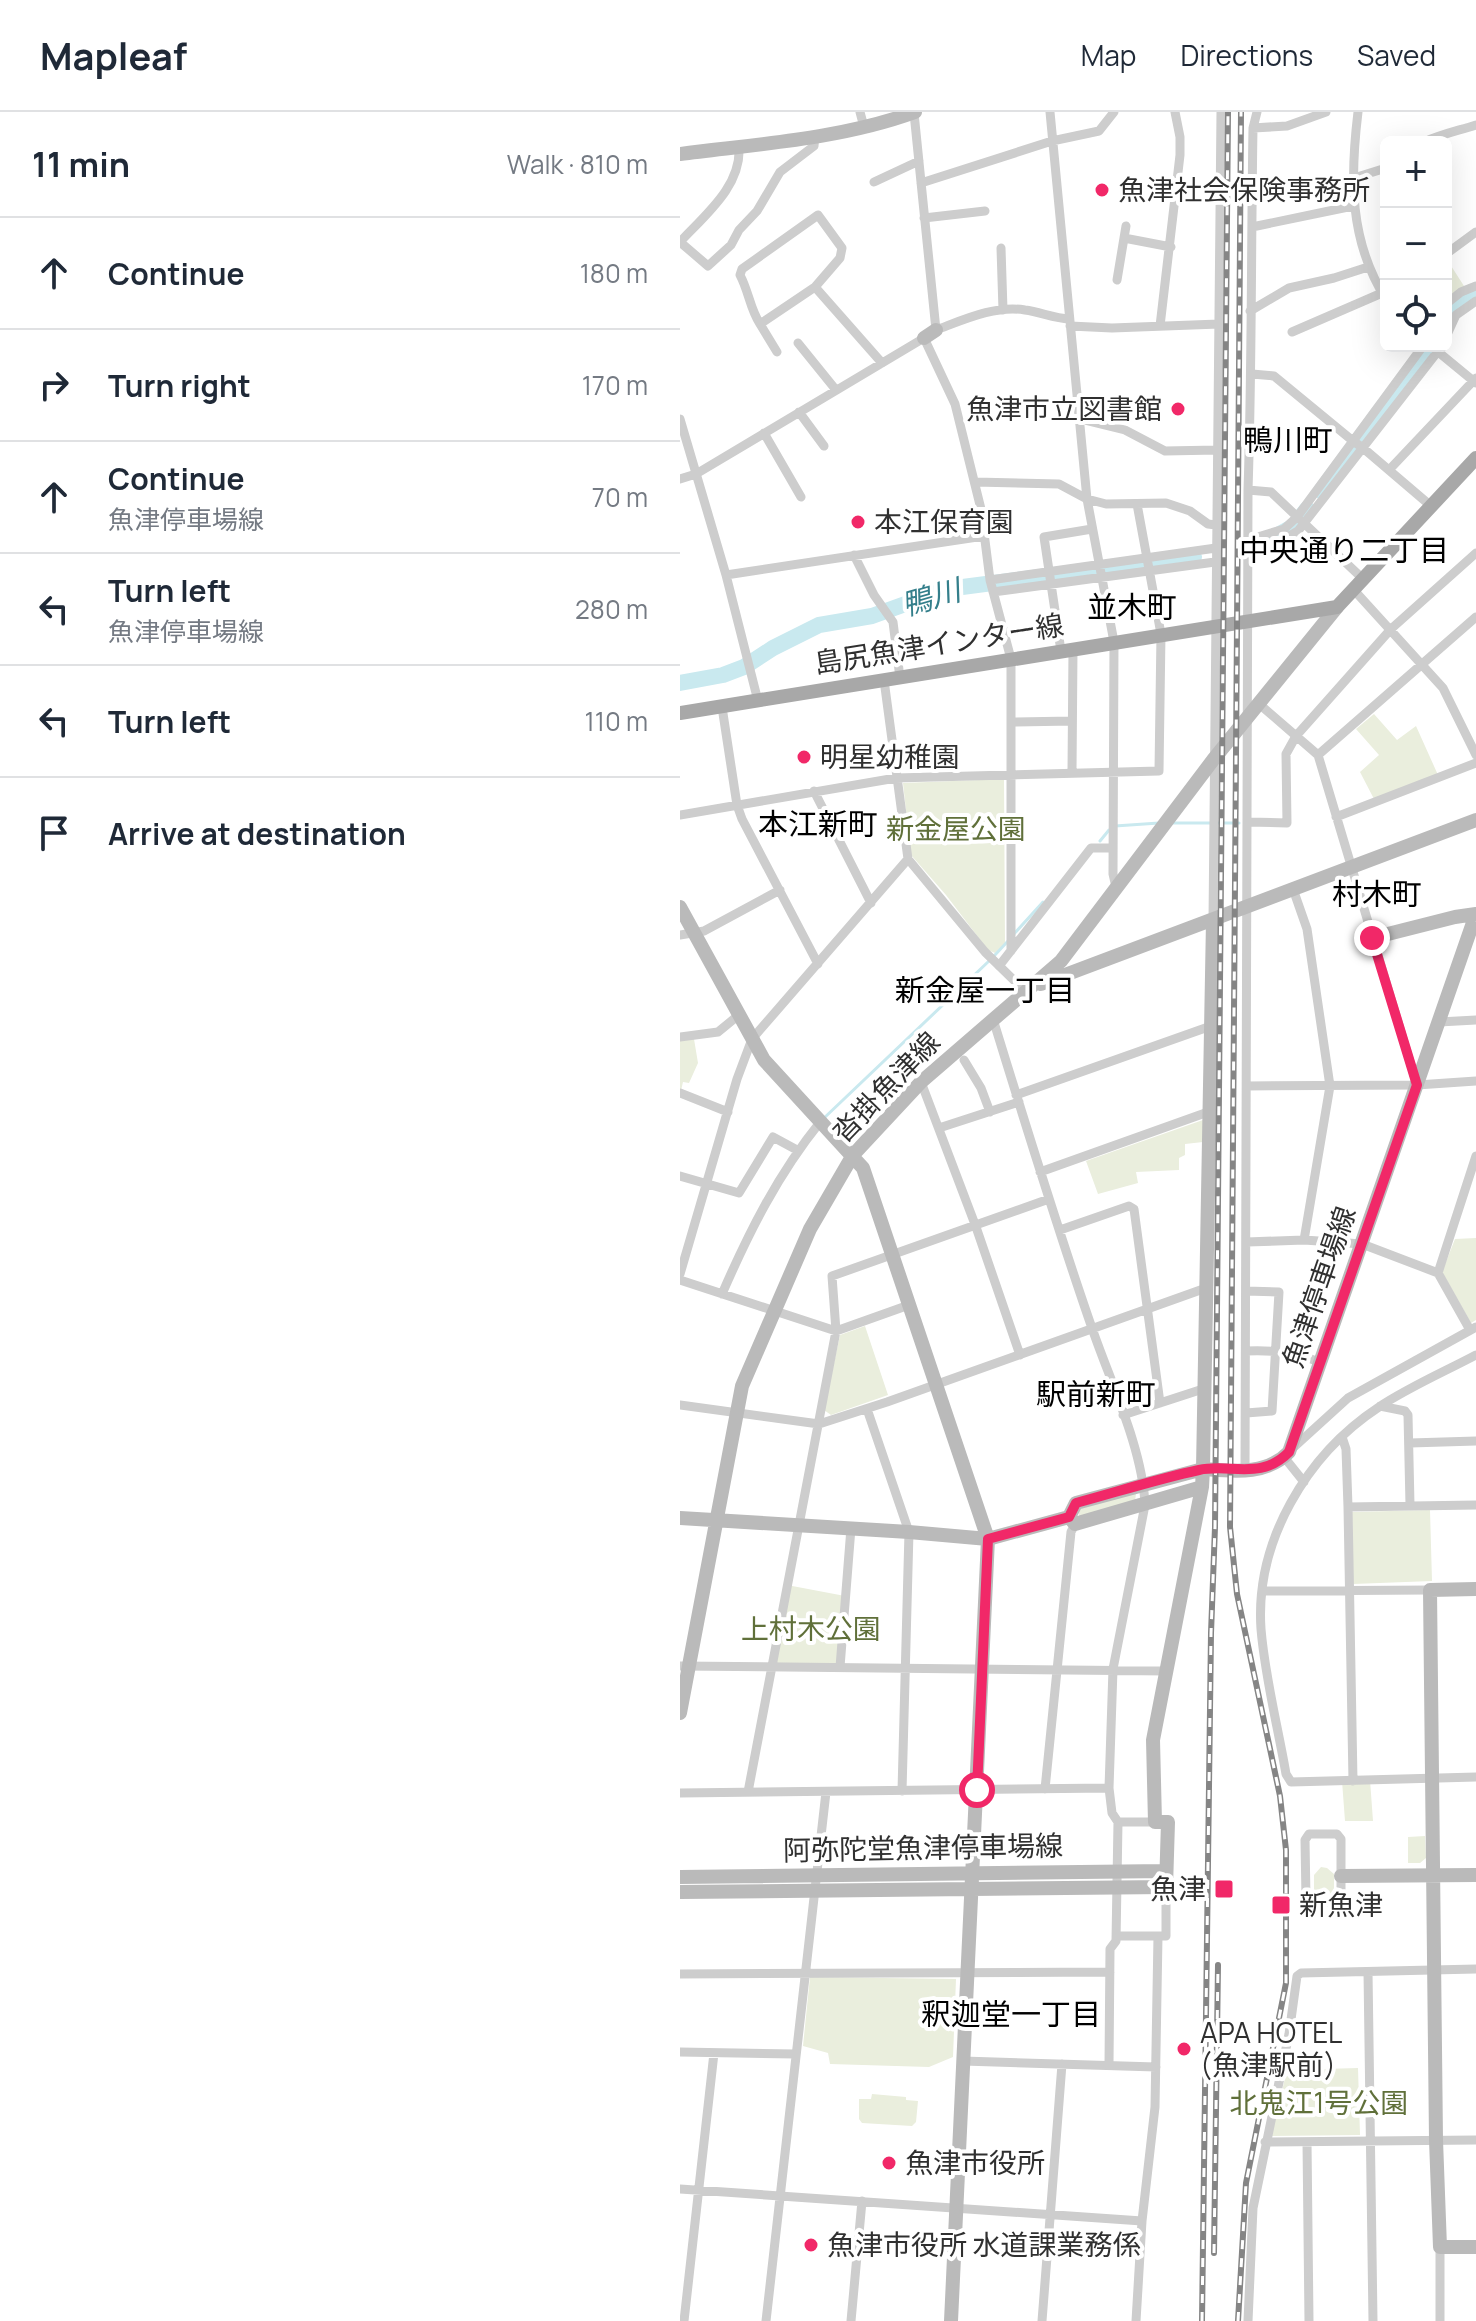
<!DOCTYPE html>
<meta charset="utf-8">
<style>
:root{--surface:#fff;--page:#f6f6f7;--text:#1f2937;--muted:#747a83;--line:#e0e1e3}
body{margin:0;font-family:Manrope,"Noto Sans JP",sans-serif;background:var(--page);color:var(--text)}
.controls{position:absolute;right:24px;top:24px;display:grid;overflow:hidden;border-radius:12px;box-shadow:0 8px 32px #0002}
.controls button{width:72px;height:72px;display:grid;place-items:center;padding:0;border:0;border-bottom:2px solid var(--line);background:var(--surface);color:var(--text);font:40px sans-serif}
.stop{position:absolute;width:24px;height:24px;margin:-18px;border:6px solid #f12868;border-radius:50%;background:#fff}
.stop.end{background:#f12868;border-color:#fff;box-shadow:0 2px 8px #0008}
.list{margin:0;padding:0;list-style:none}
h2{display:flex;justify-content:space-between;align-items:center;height:104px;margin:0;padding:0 32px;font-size:34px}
h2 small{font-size:26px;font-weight:400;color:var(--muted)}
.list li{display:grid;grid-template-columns:52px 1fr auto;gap:24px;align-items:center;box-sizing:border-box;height:112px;padding:0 32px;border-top:2px solid var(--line)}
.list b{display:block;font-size:30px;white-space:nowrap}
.list p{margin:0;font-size:26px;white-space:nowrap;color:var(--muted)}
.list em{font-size:26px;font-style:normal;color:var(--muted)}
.icon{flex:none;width:44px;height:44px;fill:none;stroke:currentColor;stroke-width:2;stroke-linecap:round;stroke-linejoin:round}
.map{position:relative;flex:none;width:796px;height:2209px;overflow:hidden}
header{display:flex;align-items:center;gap:48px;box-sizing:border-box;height:112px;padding:0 40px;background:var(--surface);border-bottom:2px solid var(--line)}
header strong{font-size:38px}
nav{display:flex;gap:44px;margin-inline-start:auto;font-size:28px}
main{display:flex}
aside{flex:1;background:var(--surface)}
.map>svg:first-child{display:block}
.green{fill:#eaeedd}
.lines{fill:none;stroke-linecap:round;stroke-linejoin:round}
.stream{stroke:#c9e9ef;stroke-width:3}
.river{stroke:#c9e9ef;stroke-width:16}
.street{stroke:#cdcdcd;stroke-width:9}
.secondary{stroke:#bababa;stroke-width:14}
.primary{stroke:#a8a8a8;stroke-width:14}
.rail-casing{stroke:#858585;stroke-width:6}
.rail{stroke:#fff;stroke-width:3;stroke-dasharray:9;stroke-linecap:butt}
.street-bridge{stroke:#cdcdcd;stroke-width:9}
.route{stroke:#f12868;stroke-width:10}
.poi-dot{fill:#f12868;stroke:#fff;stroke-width:3}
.labels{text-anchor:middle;stroke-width:8;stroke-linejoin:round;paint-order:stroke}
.poi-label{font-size:28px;fill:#303030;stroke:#fff;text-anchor:start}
.street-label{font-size:28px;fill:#303030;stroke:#fff}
.park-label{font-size:28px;fill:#60703a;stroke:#fff}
.neighbourhood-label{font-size:30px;fill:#000;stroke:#fff}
.water-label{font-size:30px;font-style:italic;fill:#347f8b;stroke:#fff}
</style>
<header>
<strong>Mapleaf</strong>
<nav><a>Map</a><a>Directions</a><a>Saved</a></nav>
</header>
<main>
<aside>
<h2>11 min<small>Walk · 810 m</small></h2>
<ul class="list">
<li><svg class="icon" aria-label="ahead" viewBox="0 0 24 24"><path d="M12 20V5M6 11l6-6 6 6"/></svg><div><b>Continue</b></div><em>180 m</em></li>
<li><svg class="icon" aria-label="right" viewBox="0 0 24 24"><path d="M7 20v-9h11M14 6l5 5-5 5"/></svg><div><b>Turn right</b></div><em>170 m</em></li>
<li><svg class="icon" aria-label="ahead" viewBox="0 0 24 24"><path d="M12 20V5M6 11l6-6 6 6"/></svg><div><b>Continue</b><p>魚津停車場線</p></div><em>70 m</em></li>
<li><svg class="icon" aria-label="left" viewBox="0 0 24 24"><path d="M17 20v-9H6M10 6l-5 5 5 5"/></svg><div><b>Turn left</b><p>魚津停車場線</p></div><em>280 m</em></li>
<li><svg class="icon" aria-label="left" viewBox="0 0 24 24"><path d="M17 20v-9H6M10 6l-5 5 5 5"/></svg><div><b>Turn left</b></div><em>110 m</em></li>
<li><svg class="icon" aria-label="arrive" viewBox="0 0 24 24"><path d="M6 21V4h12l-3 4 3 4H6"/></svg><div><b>Arrive at destination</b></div></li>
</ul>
</aside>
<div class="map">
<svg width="796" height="2209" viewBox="0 0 796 2209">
<rect width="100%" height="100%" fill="#fff"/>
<path class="green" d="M766 146 784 174 773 182 766 174Z
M694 602 717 628 736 614 758 663 694 687 680 660 699 643 676 617Z
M324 667 325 832 315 841 308 838 266 783 231 743 223 671Z
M14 927 18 951 9 971 3 970 0 983V929Z
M523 1008V1030L505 1032V1043L499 1046V1058L456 1060 458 1071 418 1082 406 1049Z
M796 1126V1208L791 1211 762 1160 775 1127Z
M185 1214 208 1283 151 1303 144 1298 160 1223Z
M456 1381 455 1390 399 1405V1397Z
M750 1398 752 1469 673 1472 672 1400Z
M107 1473 165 1484 160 1555 91 1556Z
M690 1668 693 1709H665L662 1669Z
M745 1724 746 1746 740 1751H728V1725Z
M641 1755 647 1756 654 1762V1779L647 1785 637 1783 634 1779V1763Z
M130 1865 276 1867 273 1945 249 1955 150 1952 148 1941 123 1934Z
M678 1956 680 2023 591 2024 607 1958Z
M192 1982 226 1985V1988L238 1989 236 2010 232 2014 182 2011 179 2007V1987H191Z"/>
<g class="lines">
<path class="stream" d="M491 711H559
M435 714 479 711
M420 729 429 718
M333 823 363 790
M314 844 328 829
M143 1007 309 849"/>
<path class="river" d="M766 200 779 189 796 180
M641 379 748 234
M589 428 614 414 627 397
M0 571 43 563 64 555 93 536 139 513 192 504 267 477 514 445"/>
<path class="street" d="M180 0 184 15
M370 0 407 387 434 530 433 762 436 775
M678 0C670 66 669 129 706 187
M234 1 256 218C283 208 315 193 345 198 360 200 374 206 389 207
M573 16 607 14 646 0
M744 30C762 22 777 19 796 13
M674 66 706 56
M194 70 239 49
M241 71 372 29 419 19 434 0
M244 106 305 99
M446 114 444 126 491 135
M572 115 673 94
M0 130 28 154 51 133 59 118 77 99 100 60 134 34 135 23
M0 130C25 103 62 74 59 34
M321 136 323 198
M766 142 796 120
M437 168 444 126
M135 175 160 146 162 136 138 103 62 157 60 163C69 180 70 197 80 212L135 175 202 251
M766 192 781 180 796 174
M570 199 609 176 654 166 688 155
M80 212 97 240
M390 214 432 216 539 212
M480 214 500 43V25L495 0
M612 220 702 181
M766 225 776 203 796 189
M118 231 156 278
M751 234 796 271
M572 262 594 264 673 329
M119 300 144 334
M0 307 46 463 78 589
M400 307 445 318 485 339 537 338
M84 321 121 385
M683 336 751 394
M709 358 796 266
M0 367 16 362 244 226 275 292 301 397 310 468 331 547V839
M295 370 379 372 407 387 426 392 486 391 510 399 528 412 536 413
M568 378 591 380 682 466
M568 428 604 417 617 405 743 234
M568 437 601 429 618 419 762 234
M174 443 194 483 213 510 220 566
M46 463 304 424
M310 468 536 436
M673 477 763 576 796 643
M313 480 535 450
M381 539 364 425 412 417
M204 568 228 747 305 840 345 879
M578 591 638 643 736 970
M42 595 57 693 62 707 138 852
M332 610 392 609
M638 643 796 505
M392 660 393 537
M134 679 191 791
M0 703 216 666 479 659 481 522 457 392
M656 705 796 651
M568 710 607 711 606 642 616 624 711 517 796 441
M613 777 627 817 650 974 624 1128
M533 809 541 0
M0 823 24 819 100 778
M319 854 411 736H433
M313 907C345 1011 377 1116 413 1219 431 1271 463 1338 465 1393L433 1557 429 1676 432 1701 438 1710 436 1829 430 1837 429 1953
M759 910 796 908
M0 925 38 920 60 902
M284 948 301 976 310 1000
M241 970 296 1115 340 1243
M567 974 737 973 796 969
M0 981 48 1000
M336 983 531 914
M259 1016 339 990
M360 1060 528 1000
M0 1064 59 1081 93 1025 117 1038
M380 1118 449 1094 454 1097 480 1291
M567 1130 624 1128 682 1132 758 1161 790 1218
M758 1161 796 1044
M0 1162 57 967 72 927 228 747
M0 1168 156 1219 229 1193
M42 1182C69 1120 98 1062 141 1009
M566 1239C594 1238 614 1240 639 1250
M796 1243C764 1260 729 1275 699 1295 626 1343 575 1430 581 1517 585 1566 598 1615 606 1662L611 1670 796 1665
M0 1293 139 1312 207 1290 526 1176
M700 1294 725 1299 728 1303 730 1393
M187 1297 229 1420 222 1679
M566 1301 592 1299 599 1180 566 1179
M443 1303 526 1276
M662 1325 666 1337 668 1395 673 1669
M730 1331 796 1329
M613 1336 668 1286 796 1215
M604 1345 624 1370
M565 1358 568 378C572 257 571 137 573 16L577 0
M668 1395 796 1393
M582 1479 750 1478
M0 1554 487 1559
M160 1555 171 1416
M365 1677 391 1420 395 1412
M68 1680 156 1219 152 1164 369 1087
M0 1681 429 1676
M438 1710H475
M629 1722H657L661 1727V1786L656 1790 630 1791 626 1787 625 1728Z
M436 1824H486V1775
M688 1860 693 2209
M0 1862 430 1860
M0 1940 115 1942
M283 1949 476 1955
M585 2030 796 2028
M627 2030 629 2209
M0 2077 462 2109
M4 2209 34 1941
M86 2209 146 1680
M171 2209 182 2089
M362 2209 382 1952
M456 2209 462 2109 475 1995 478 1824
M568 2209 573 2096 609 1922 617 1864 621 1861 796 1857
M760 2209V2135"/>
<path class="secondary" d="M0 42C78 32 161 27 235 0
M244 226 256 218
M0 795 84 948 183 1056 308 1427 271 2209
M361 872 796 708
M389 1405 395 1412 522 1375
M0 1406 229 1420 308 1427 389 1405 396 1391 523 1357 533 809
M796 1477 750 1478 756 2028 760 2135H796
M0 1601 62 1274 130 1117 173 1043 241 970 381 849 533 648 657 495
M661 1764 796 1763
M0 1765 486 1759
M0 1780 486 1775 488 1710H475L473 1628 522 1375 523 1357C552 1359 586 1364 609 1340L796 802 775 805 692 826"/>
<path class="primary" d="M0 601 657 495 796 346"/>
<defs>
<path id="rail" d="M534 2141 538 1853
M522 2209 531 1521 535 1415 548 0
M558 2209 566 2071 606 1871V1738L600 1684 557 1482 550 1415 561 0"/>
</defs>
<use href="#rail" class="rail-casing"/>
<use href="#rail" class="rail"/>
<path class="street-bridge" d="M673 329 683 336"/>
</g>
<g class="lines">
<path class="route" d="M297 1678 308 1427 389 1405 396 1391C437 1380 477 1367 519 1358 550 1351 581 1369 609 1340L737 973 692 826"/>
</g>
<g class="poi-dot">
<circle cx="422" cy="78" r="8"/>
<circle cx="498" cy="297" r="8"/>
<circle cx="178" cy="410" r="8"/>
<circle cx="124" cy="645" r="8"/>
<rect x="534" y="1767" width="20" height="20" rx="4"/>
<rect x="591" y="1783" width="20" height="20" rx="4"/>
<circle cx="504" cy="1937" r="8"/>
<circle cx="209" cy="2051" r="8"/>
<circle cx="131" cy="2133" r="8"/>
</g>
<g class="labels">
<g class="poi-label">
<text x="438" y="88">魚津社会保険事務所</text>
<text x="482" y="307" text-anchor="end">魚津市立図書館</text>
<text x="194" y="420">本江保育園</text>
<text x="140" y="655">明星幼稚園</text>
<text x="526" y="1787" text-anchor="end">魚津</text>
<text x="619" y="1803">新魚津</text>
<text x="520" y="1931">APA HOTEL<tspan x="520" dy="32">(魚津駅前)</tspan></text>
<text x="225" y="2061">魚津市役所</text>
<text x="147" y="2143">魚津市役所 水道課業務係</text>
</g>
<g class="street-label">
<text transform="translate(259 532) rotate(-9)" y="10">島尻魚津インター線</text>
<text transform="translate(206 975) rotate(-46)" y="10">沓掛魚津線</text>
<text transform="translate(639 1175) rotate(-71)" y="10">魚津停車場線</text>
<text transform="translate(243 1736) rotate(-1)" y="10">阿弥陀堂魚津停車場線</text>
</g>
<g class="park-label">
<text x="276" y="727">新金屋公園</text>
<text x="131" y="1527">上村木公園</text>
<text x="639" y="2001">北鬼江1号公園</text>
</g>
<g class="neighbourhood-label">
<text x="608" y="339">鴨川町</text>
<text x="664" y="449">中央通り二丁目</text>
<text x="452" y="506">並木町</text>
<text x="138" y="723">本江新町</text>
<text x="697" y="793">村木町</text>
<text x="305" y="889">新金屋一丁目</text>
<text x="416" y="1293">駅前新町</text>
<text x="331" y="1913">釈迦堂一丁目</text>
</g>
<g class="water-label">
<text transform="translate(251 486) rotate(-16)" y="10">鴨川</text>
</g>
</g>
</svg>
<div class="controls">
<button>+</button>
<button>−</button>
<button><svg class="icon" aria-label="locate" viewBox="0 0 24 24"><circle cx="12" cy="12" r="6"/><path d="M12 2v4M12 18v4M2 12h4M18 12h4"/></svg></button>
</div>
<div class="stop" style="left:297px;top:1678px"></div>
<div class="stop end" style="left:692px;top:826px"></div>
</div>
</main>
